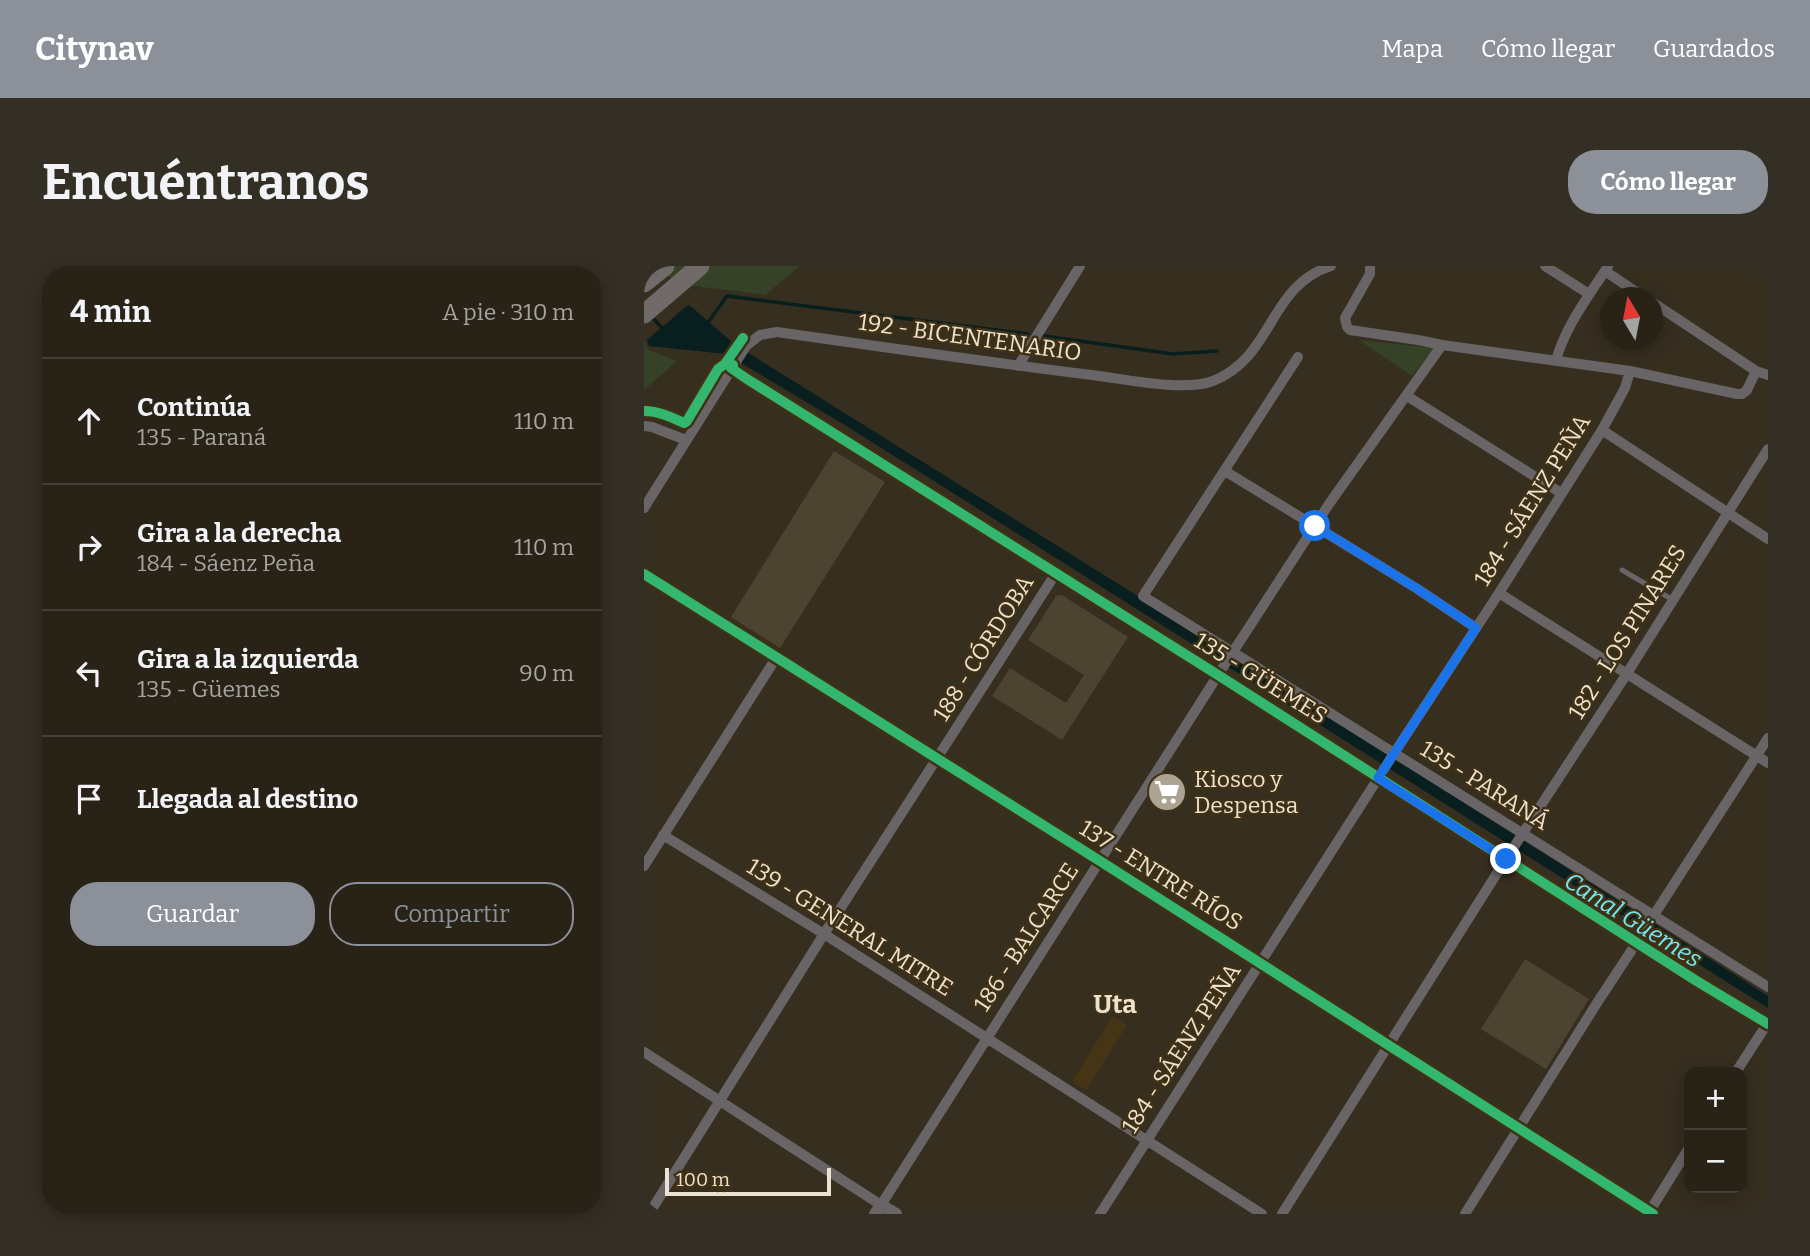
<!DOCTYPE html>
<html lang="es">
<meta charset="utf-8">
<style>
:root{--surface:#282217;--page:#342f24;--text:#f1f3f6;--muted:#a5a4a1;--line:#443f36;--accent:#8c9099}
body{margin:0;font-family:Bitter,serif;background:var(--page);color:var(--text)}
.controls{position:absolute;right:21px;bottom:21px;display:grid;overflow:hidden;border-radius:14px;box-shadow:0 4px 18px #0003}
.controls button{width:63px;height:63px;display:grid;place-items:center;padding:0;border:0;border-bottom:2px solid var(--line);background:var(--surface);color:var(--text);font:35px sans-serif}
.compass{position:absolute;left:956px;top:21px;width:63px;height:63px;border-radius:50%;background:var(--surface);box-shadow:0 4px 18px #0003;rotate:350deg}
.scale{position:absolute;left:21px;bottom:18px;width:166px;box-sizing:border-box;padding-left:7px;border:4px solid #ebe2d1;border-top:0;font-size:19px;line-height:24px;white-space:nowrap;color:#ebe2d1;-webkit-text-stroke:5px #403115;paint-order:stroke}
.stop{position:absolute;width:21px;height:21px;margin:-16px;border:5px solid #1a73e8;border-radius:50%;background:#fff}
.stop.end{background:#1a73e8;border-color:#fff;box-shadow:0 2px 7px #0008}
.list{margin:0;padding:0;list-style:none}
h2{display:flex;justify-content:space-between;align-items:center;height:91px;margin:0;padding:0 28px;font-size:30px}
h2 small{font-size:23px;font-weight:400;color:var(--muted)}
.list li{display:grid;grid-template-columns:46px 1fr auto;gap:21px;align-items:center;box-sizing:border-box;height:126px;padding:0 28px;border-top:2px solid var(--line)}
.list b{display:block;font-size:26px;white-space:nowrap}
.list p{margin:0;font-size:23px;white-space:nowrap;color:var(--muted)}
.list em{font-size:23px;font-style:normal;color:var(--muted)}
.actions{display:flex;gap:14px;padding:21px 28px}
.actions a{flex:1;padding:16px 0;border:2px solid var(--accent);border-radius:28px;text-align:center;font-size:24px;color:var(--accent)}
.actions .main{background:var(--accent);color:#fff}
.icon{flex:none;width:38px;height:38px;fill:none;stroke:currentColor;stroke-width:2;stroke-linecap:round;stroke-linejoin:round}
.map{position:relative;flex:none;width:1124px;height:948px;overflow:hidden;border-radius:28px}
header{display:flex;align-items:center;gap:42px;box-sizing:border-box;height:98px;padding:0 35px;background:var(--accent);color:#fff}
header strong{font-size:33px}
nav{display:flex;gap:38px;margin-inline-start:auto;font-size:24px}
.intro{display:flex;align-items:center;justify-content:space-between;box-sizing:border-box;height:168px;padding:0 42px}
h1{margin:0;font-size:49px}
.button{padding:18px 32px;border-radius:28px;background:var(--accent);color:#fff;font-size:24px;font-weight:700}
main{display:flex;gap:42px;padding:0 42px}
aside{flex:1;background:var(--surface);border-radius:28px;box-shadow:0 4px 18px #0003}
.map>svg:first-child{display:block}
.built{fill:#463514}
.green{fill:#354227}
.water{fill:#081e1f}
.lines{fill:none;stroke-linecap:round;stroke-linejoin:round}
.stream{stroke:#081e1f;stroke-width:3.5}
.building{fill:#4c4331}
.service{stroke:#696567;stroke-width:5}
.minor{stroke:#696567;stroke-width:10}
.tertiary{stroke:#696567;stroke-width:12}
.motorway{stroke:#706a69;stroke-width:19}
.cycleway-casing{stroke:#403115;stroke-width:15}
.cycleway{stroke:#33b770;stroke-width:10}
.route{stroke:#1a73e8;stroke-width:9}
.labels{text-anchor:middle;stroke-width:5;stroke-linejoin:round;paint-order:stroke}
.street-label{font-size:23px;fill:#ebe2d1;stroke:#403115}
.poi-label{font-size:23px;fill:#ebe2d1;stroke:#403115;text-anchor:start}
.water-label{font-size:24px;font-style:italic;fill:#71e9f4;stroke:#403115}
.quarter-label{font-size:26px;font-weight:bold;fill:#ebe2d1;stroke:#403115}
</style>
<header>
<strong>Citynav</strong>
<nav><a>Mapa</a><a>Cómo llegar</a><a>Guardados</a></nav>
</header>
<div class="intro"><h1>Encuéntranos</h1><a class="button">Cómo llegar</a></div>
<main>
<aside>
<h2>4 min<small>A pie · 310 m</small></h2>
<ul class="list">
<li><svg class="icon" aria-label="ahead" viewBox="0 0 24 24"><path d="M12 20V5M6 11l6-6 6 6"/></svg><div><b>Continúa</b><p>135 - Paraná</p></div><em>110 m</em></li>
<li><svg class="icon" aria-label="right" viewBox="0 0 24 24"><path d="M7 20v-9h11M14 6l5 5-5 5"/></svg><div><b>Gira a la derecha</b><p>184 - Sáenz Peña</p></div><em>110 m</em></li>
<li><svg class="icon" aria-label="left" viewBox="0 0 24 24"><path d="M17 20v-9H6M10 6l-5 5 5 5"/></svg><div><b>Gira a la izquierda</b><p>135 - Güemes</p></div><em>90 m</em></li>
<li><svg class="icon" aria-label="arrive" viewBox="0 0 24 24"><path d="M6 21V4h12l-3 4 3 4H6"/></svg><div><b>Llegada al destino</b></div></li>
</ul>
<div class="actions"><a class="main">Guardar</a><a>Compartir</a></div>
</aside>
<div class="map">
<svg width="1124" height="948" viewBox="0 0 1124 948">
<rect width="100%" height="100%" fill="#362e1f"/>
<path class="built" d="M469 750 483 759 442 824 428 815Z"/>
<path class="green" d="M12 0H156L121 29 34 18Z
M0 72 3 83 33 95 0 124Z
M715 74 790 82 768 110Z"/>
<path class="water" d="M44 39 49 42 90 78 612 404 1124 730V742L290 215 199 158 82 88 5 80 3 74Z"/>
<g class="lines">
<path class="stream" d="M7 50 19 63
M63 58 83 30 384 68
M400 70 529 88 573 85"/>
</g>
<path class="building" d="M190 185 241 216 136 382 87 351Z
M418 329 484 371 418 474 348 430 366 402 422 437 440 409 384 374 412 330Z
M881 693 945 733 902 803 837 763Z"/>
<g class="lines">
<path class="service" d="M978 304 1029 334"/>
<path class="minor" d="M726 0V8L701 52 703 61 706 64 774 74 798 79 986 105 1093 128H1098L1103 124 1112 105
M901 0 945 28
M961 5 1001 32
M1008 36 1112 105 1124 109
M654 91 499 330 1124 721
M912 94C922 59 945 30 964 0
M374 100 436 0
M87 102 574 409 1051 714 1124 758
M763 130 917 227
M0 160 8 161 42 174
M958 164 1124 273
M581 205 772 322 832 362
M0 242 102 80 116 69 133 66C238 81 343 96 448 109 480 113 540 126 569 115 630 91 624 20 687 0
M0 308 456 595 1009 948
M855 327 1124 497
M19 569 180 668 618 948
M0 600 132 392
M0 786 237 939 574 409 685 238 798 79
M1092 806 1123 758
M5 948 180 668 412 307
M456 948 747 492 855 327 958 164 981 122 986 105
M638 948 862 593 982 409 1124 183
M821 948 953 737 993 676 1006 652 1010 649 1124 472
M1004 948 1045 882"/>
<path class="tertiary" d="M231 948 237 939 252 948"/>
<path class="motorway" d="M0 17 21 0
M0 48 56 0"/>
<defs>
<path id="cycleway" d="M89 99 87 102 103 113 574 409 1051 714 1124 758
M0 145C14 145 27 151 40 157L43 155 74 103 81 98 99 72
M0 308 456 595 1009 948"/>
</defs>
<use href="#cycleway" class="cycleway-casing"/>
<use href="#cycleway" class="cycleway"/>
</g>
<g class="lines">
<path class="route" d="M671 260 772 322 832 362 734 512 862 593"/>
</g>
<defs>
<symbol id="supermarket-disc" viewBox="-11 -11 22 22"><circle r="9.5" fill="#aca393" stroke="#403115"/><path d="M-6-5.5h2.5l.6 2H6L4.5 2H-2.5L-4.4-4H-6ZM-1.5 3.2a1.3 1.3 0 1 0 .1 0ZM3 3.2a1.3 1.3 0 1 0 .1 0Z" fill="#fff"/></symbol>
</defs>
<g fill-rule="evenodd">
<use href="#supermarket-disc" x="501" y="504" width="44" height="44"/>
</g>
<g class="labels">
<g class="street-label">
<text transform="translate(326 71) rotate(8)" y="8">192 - BICENTENARIO</text>
<text transform="translate(888 234) rotate(-58)" y="8">184 - SÁENZ PEÑA</text>
<text transform="translate(983 366) rotate(-58)" y="8">182 - LOS PINARES</text>
<text transform="translate(339 382) rotate(-58)" y="8">188 - CÓRDOBA</text>
<text transform="translate(617 412) rotate(32)" y="8">135 - GÜEMES</text>
<text transform="translate(841 519) rotate(32)" y="8">135 - PARANÁ</text>
<text transform="translate(517 609) rotate(32)" y="8">137 - ENTRE RÍOS</text>
<text transform="translate(206 661) rotate(32)" y="8">139 - GENERAL MITRE</text>
<text transform="translate(382 671) rotate(-57)" y="8">186 - BALCARCE</text>
<text transform="translate(537 782) rotate(-57)" y="8">184 - SÁENZ PEÑA</text>
</g>
<g class="poi-label">
<text x="550" y="521">Kiosco y<tspan x="550" dy="26">Despensa</tspan></text>
</g>
<g class="water-label">
<text transform="translate(989 654) rotate(32)" y="8">Canal Güemes</text>
</g>
<g class="quarter-label">
<text x="471" y="747">Uta</text>
</g>
</g>
</svg>
<div class="controls">
<button>+</button>
<button>−</button>
</div>
<svg class="compass" viewBox="-18 -18 36 36"><path d="M0-13l5 13h-10z" fill="#e53935"/><path d="M0 13l5-13h-10z" fill="#a5a4a1"/></svg>
<div class="scale">100 m</div>
<div class="stop" style="left:671px;top:260px"></div>
<div class="stop end" style="left:862px;top:593px"></div>
</div>
</main>
